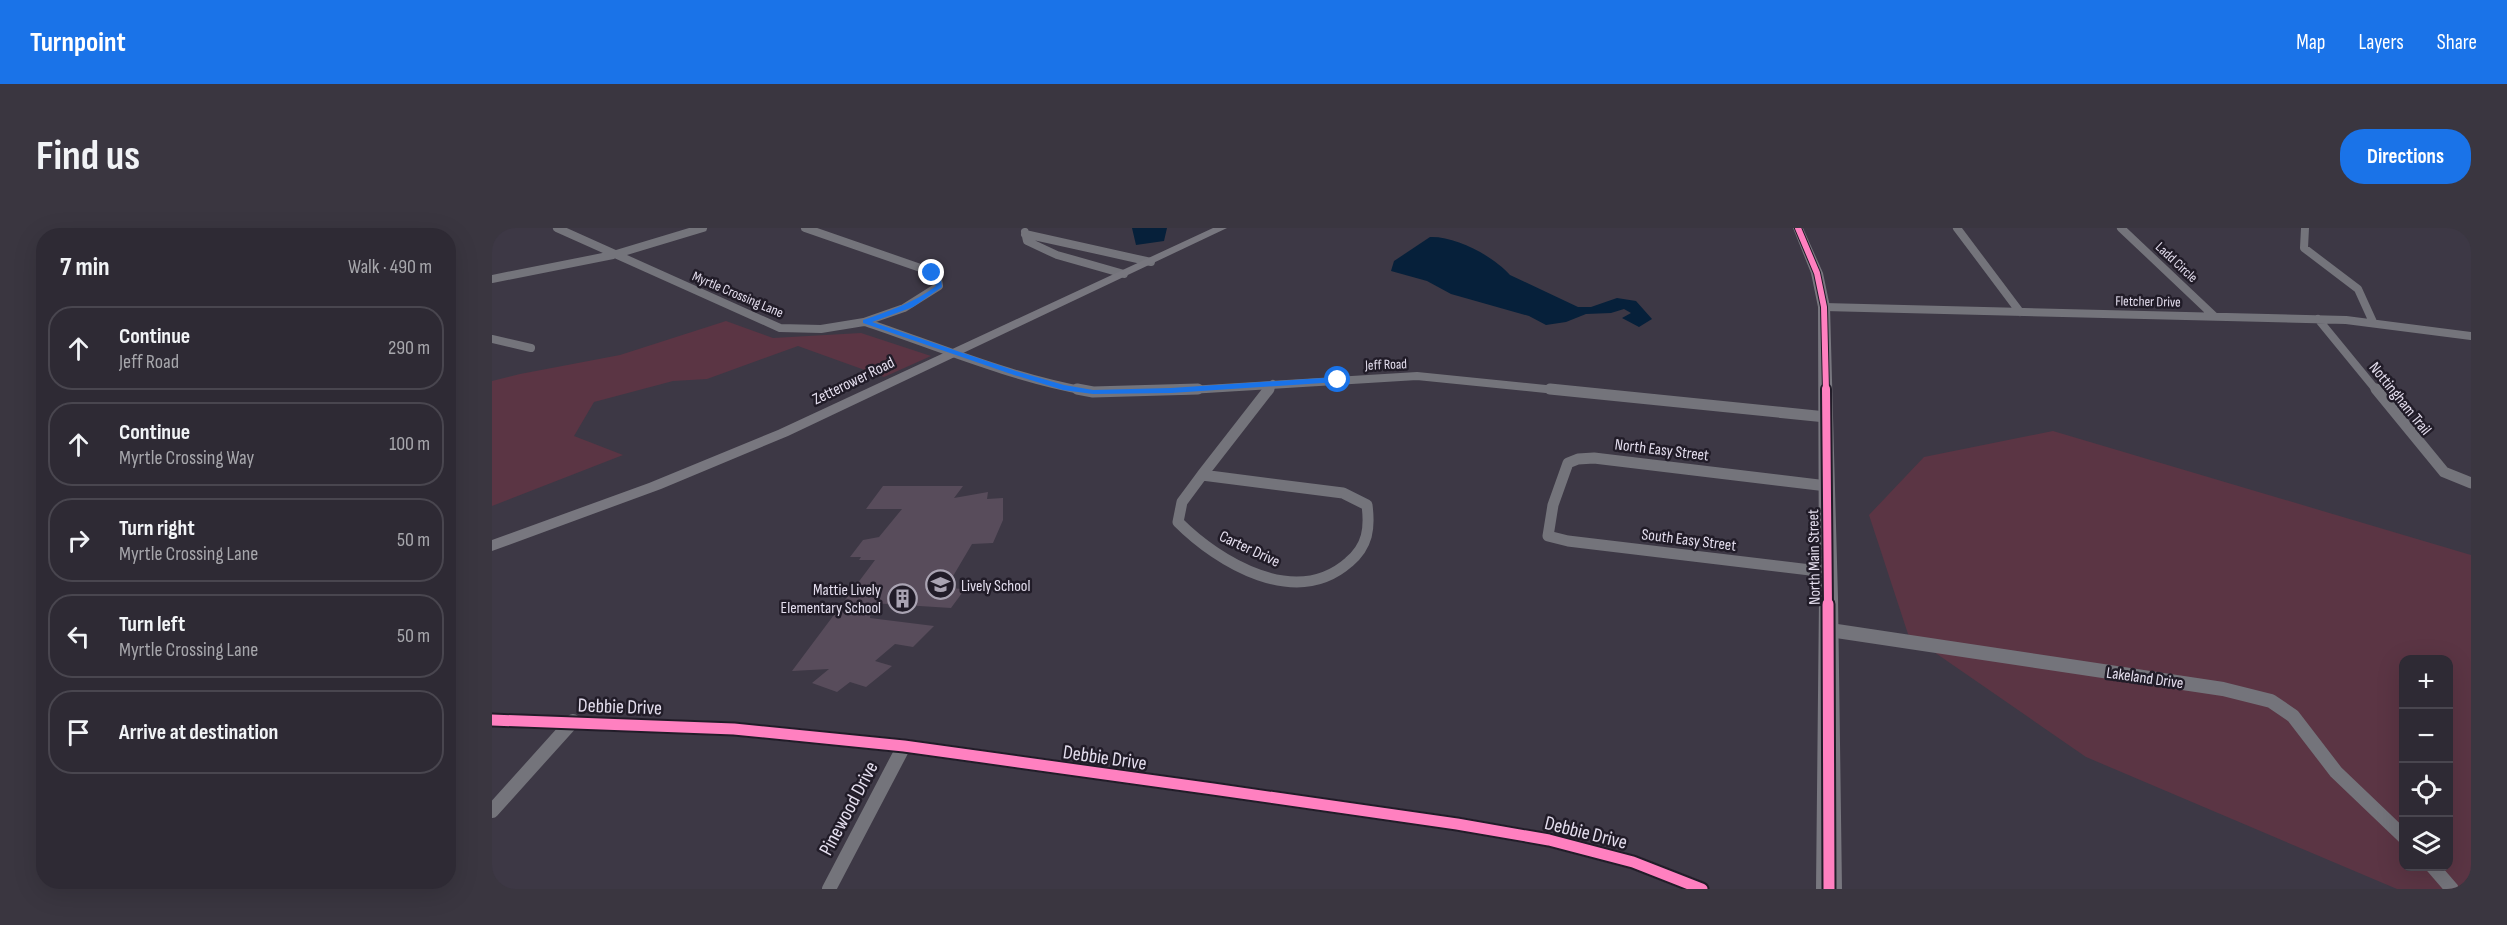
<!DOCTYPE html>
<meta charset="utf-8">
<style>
:root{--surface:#2e2a34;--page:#3a3640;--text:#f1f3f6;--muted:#a7a7ac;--line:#49464f;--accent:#1a73e8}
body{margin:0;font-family:"Sofia Sans Condensed",sans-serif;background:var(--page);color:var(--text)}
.controls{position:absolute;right:18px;bottom:18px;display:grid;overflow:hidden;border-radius:12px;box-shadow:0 6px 24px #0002}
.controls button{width:54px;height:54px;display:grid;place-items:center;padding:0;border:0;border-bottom:2px solid var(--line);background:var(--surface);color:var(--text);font:30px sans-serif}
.stop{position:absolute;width:18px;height:18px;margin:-14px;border:4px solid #1a73e8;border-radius:50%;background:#fff}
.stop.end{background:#1a73e8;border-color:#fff;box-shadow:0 2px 6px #0008}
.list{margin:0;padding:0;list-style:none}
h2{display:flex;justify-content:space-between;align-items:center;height:78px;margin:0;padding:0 24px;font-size:26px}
h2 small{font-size:20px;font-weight:400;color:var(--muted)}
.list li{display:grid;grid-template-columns:39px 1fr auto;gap:18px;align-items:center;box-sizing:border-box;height:84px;margin:0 12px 12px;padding:0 12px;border:2px solid var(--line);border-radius:24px}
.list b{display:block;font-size:22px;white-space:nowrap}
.list p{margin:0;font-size:20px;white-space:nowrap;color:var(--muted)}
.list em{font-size:20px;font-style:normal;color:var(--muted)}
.icon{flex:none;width:33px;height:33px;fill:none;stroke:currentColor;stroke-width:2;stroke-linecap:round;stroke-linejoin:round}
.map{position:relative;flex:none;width:1979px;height:661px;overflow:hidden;border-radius:24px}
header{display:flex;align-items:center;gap:36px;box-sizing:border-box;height:84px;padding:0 30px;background:var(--accent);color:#fff}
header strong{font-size:28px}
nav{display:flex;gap:33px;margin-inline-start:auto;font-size:21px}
.intro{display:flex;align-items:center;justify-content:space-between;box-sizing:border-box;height:144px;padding:0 36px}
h1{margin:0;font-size:42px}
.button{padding:15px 27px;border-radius:24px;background:var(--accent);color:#fff;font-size:21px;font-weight:700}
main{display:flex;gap:36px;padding:0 36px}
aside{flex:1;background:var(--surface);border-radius:24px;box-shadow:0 6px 24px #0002}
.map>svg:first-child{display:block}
.green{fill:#5b3544;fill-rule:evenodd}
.water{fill:#06203a}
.building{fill:#584c5b}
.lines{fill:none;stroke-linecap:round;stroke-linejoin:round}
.street-far2{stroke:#74747b;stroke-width:8}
.street-far1{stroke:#74747b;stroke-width:11}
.street{stroke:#74747b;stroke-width:14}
.secondary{fill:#78777f;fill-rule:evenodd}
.cycleway-far2-casing{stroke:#211c28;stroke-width:8}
.cycleway-far1-casing{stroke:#211c28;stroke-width:12}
.cycleway-casing{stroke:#211c28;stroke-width:15}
.cycleway-far2{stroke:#ff80c0;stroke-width:6}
.cycleway-far1{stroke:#ff80c0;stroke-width:8}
.cycleway{stroke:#ff80c0;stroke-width:11}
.route{fill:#1a73e8}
.labels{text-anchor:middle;stroke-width:5;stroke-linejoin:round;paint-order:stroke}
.far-street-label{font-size:14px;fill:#e4deee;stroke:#211c28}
.street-label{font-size:16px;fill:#e4deee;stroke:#211c28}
.poi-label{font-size:16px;fill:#e4deee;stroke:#211c28;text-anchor:start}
.near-street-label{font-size:20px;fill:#e4deee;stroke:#211c28}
</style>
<header>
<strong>Turnpoint</strong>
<nav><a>Map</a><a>Layers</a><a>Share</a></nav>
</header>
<div class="intro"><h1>Find us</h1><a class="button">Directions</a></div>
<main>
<aside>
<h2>7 min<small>Walk · 490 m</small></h2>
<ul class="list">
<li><svg class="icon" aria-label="ahead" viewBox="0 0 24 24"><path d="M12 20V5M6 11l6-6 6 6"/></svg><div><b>Continue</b><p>Jeff Road</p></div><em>290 m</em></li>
<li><svg class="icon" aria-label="ahead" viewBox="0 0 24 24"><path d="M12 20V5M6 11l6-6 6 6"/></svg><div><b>Continue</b><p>Myrtle Crossing Way</p></div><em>100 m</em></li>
<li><svg class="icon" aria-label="right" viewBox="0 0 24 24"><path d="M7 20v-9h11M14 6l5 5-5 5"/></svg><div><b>Turn right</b><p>Myrtle Crossing Lane</p></div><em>50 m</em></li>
<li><svg class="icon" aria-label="left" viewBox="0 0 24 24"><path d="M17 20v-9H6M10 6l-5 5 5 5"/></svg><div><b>Turn left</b><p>Myrtle Crossing Lane</p></div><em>50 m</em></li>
<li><svg class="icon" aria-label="arrive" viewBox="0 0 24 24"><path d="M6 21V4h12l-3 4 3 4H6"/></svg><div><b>Arrive at destination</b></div></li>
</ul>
</aside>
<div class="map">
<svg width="1979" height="661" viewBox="0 0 1979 661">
<rect width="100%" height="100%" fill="#3d3845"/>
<path class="green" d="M234 93 281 110 369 105 439 128 392 149 306 118 215 151 181 153 102 174 82 208 131 227 0 278V153L28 146 128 127Z
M1561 203 1979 327V661H1905L1594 529 1416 406 1377 287 1432 229ZM1912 431H1956V638H1912Z"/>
<path class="water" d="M640 0H675L672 13 644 17Z
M938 9C964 8 1001 28 1018 47L1086 79H1099L1125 70 1144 73 1160 91 1147 99 1130 90 1139 85 1132 81 1119 85 1094 86 1074 94 1054 97 1037 88 959 66 935 53 899 43 902 33Z"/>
<path class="building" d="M391 258H471L462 270 496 264 495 271 511 270V292L501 315 480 316 454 360 473 361 459 380 380 375 378 390 442 398 421 419 403 416 383 433 400 438 374 459 358 454 345 464 320 455 337 441 300 443 383 332H367L369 329H358L371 312 387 309 410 281H374Z"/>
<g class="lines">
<path class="street-far2" d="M65 0 288 100 329 101 372 94 412 80 447 58 446 51 440 44 313 0
M1465 0 1528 84
M1629 0 1722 88
M1813 0 1812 20 1866 61 1881 94
M533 4 535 13 565 27 632 46
M533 6 659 34
M0 51 121 27 211 0
M1332 79 1854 92 1979 108
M1826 91 1885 163
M373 94C444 118 520 150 594 163
M0 111 39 120
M681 163 925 148 1073 163
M776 163 781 156"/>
<path class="street-far1" d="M585 161 601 164 706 161
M1058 161 1334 189
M1884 161 1952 244 1979 255
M710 247 851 265 875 277C878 300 876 318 857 334 804 381 727 335 686 294L690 274Z
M710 247 777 161
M1335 258 1102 230 1086 231 1076 235 1061 277 1056 308 1076 313 1335 344"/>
<path class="street" d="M1338 402 1731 461 1779 473 1801 488 1844 544 1912 609
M0 492 242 501 412 518 721 561 965 596 1057 612 1141 634 1210 661
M0 583 81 493
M1940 638 1960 661
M337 661 412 518"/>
<path class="secondary" d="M721 0H735L296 208 169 261 0 323V312L157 255 286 202Z
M1301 0H1311L1331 45 1338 79 1346 370 1350 661H1324L1327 370 1326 79 1319 45Z"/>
<defs>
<path id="cycleway-far2" d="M1306 0 1325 45 1332 79 1334 163"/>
<path id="cycleway-far1" d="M1334 161 1336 378"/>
<path id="cycleway" d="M1336 376 1337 661
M0 492 242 501 412 518 721 561 965 596 1057 612 1141 634 1210 661"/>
</defs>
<use href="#cycleway-far2" class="cycleway-far2-casing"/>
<use href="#cycleway-far1" class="cycleway-far1-casing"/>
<use href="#cycleway" class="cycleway-casing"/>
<use href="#cycleway-far2" class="cycleway-far2"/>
<use href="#cycleway-far1" class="cycleway-far1"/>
<use href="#cycleway" class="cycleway"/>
</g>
<path class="route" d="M438 43H442L449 51 450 59 421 79 380 94 527 144 572 157 601 162 679 160 846 149 850 152 846 154 679 165 601 166 571 162 522 147 371 95V92C397 83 422 75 444 58Z"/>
<defs>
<symbol id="school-ring" viewBox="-11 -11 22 22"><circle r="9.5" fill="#211c28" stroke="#aaa4b3" stroke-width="1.5"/><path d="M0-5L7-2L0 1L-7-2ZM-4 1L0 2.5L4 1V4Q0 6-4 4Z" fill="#aaa4b3"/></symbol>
<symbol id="building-ring" viewBox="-11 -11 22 22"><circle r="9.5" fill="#211c28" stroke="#aaa4b3" stroke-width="1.5"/><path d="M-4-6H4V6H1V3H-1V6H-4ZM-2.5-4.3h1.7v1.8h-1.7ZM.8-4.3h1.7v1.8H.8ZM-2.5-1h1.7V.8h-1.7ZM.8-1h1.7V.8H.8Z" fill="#aaa4b3"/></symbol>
</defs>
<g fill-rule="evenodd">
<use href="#school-ring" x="432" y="340" width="33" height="33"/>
<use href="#building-ring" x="394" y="354" width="33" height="33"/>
</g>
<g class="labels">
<g class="far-street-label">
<text transform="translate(1685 34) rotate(43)" y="5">Ladd Circle</text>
<text transform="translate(246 66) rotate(23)" y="5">Myrtle Crossing Lane</text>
<text transform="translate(1656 73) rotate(1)" y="5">Fletcher Drive</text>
<text transform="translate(894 136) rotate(-2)" y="5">Jeff Road</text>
</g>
<g class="street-label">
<text transform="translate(361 152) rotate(-26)" y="6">Zetterower Road</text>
<text transform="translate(1909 170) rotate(51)" y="6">Nottingham Trail</text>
<text transform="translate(1170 221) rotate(7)" y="6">North Easy Street</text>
<text transform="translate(1197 311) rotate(7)" y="6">South Easy Street</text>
<text transform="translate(758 320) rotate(25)" y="6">Carter Drive</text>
<text transform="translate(1321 329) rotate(-91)" y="6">North Main Street</text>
<text transform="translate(1653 449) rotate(8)" y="6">Lakeland Drive</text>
</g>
<g class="poi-label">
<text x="469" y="363">Lively School</text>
<text x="389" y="367" text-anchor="end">Mattie Lively<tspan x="389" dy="18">Elementary School</tspan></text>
</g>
<g class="near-street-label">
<text transform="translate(128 478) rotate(2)" y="7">Debbie Drive</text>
<text transform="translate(613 529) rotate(8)" y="7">Debbie Drive</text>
<text transform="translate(356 580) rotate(-62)" y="7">Pinewood Drive</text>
<text transform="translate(1094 604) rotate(14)" y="7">Debbie Drive</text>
</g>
</g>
</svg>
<div class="controls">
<button>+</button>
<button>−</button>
<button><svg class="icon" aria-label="locate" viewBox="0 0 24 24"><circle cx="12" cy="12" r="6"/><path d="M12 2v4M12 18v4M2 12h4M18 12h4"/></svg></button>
<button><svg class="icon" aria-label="layers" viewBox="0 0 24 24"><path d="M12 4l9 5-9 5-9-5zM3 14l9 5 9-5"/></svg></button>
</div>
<div class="stop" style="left:846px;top:152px"></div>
<div class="stop end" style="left:440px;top:45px"></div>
</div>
</main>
